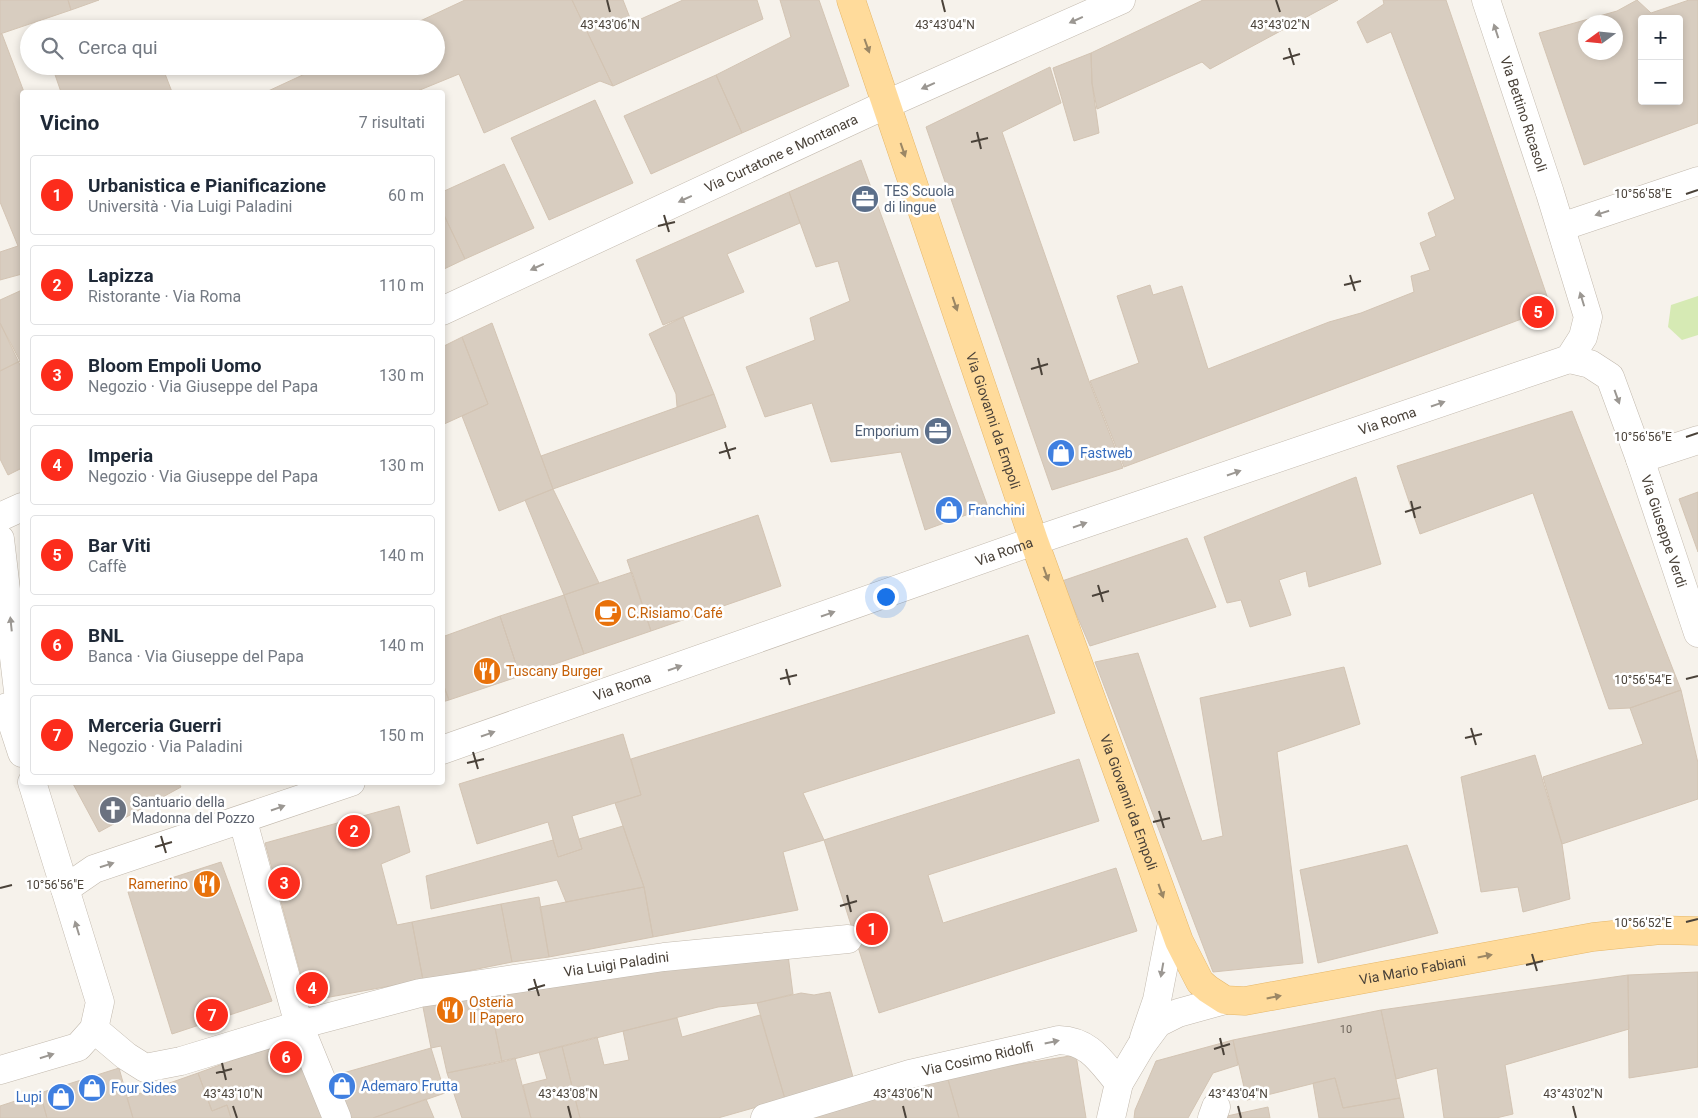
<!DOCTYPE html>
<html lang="it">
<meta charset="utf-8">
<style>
:root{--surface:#fff;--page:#f6f6f7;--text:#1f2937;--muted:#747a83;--line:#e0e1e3;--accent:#fc2c1c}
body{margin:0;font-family:Roboto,sans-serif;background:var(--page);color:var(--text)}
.controls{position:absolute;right:15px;top:15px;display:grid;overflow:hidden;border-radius:5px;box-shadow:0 2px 8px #0003}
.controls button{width:45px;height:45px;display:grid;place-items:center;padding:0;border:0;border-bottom:1px solid var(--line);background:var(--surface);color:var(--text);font:25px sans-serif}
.compass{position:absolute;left:1578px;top:15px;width:45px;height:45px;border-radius:50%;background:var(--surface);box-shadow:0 2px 8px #0003;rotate:255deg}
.you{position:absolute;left:885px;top:596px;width:18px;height:18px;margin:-12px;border:4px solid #fff;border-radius:50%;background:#1a73e8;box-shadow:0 0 0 8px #1a73e833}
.badge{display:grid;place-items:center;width:32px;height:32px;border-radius:50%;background:var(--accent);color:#fff;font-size:16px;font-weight:700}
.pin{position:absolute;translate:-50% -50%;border:2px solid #fff;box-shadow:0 1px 5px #0006}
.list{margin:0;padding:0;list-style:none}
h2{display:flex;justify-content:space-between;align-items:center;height:65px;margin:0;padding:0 20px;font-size:21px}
h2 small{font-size:16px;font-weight:400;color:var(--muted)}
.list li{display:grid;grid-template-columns:32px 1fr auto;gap:15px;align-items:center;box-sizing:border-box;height:80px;margin:0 10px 10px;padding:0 10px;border:1px solid var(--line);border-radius:5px}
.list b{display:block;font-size:19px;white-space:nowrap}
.list p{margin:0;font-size:16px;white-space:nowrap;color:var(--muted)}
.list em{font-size:16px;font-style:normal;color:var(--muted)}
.icon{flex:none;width:28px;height:28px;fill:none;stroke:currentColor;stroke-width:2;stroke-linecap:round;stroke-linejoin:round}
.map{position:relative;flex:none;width:1698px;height:1118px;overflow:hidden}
.search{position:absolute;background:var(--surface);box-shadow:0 2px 8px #0003;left:20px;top:20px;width:425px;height:55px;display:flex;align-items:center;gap:12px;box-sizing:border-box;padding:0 18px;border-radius:28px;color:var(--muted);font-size:19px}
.panel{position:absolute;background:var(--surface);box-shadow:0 2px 8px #0003;left:20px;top:90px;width:425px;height:695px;border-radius:5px}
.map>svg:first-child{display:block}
.green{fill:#d6eab4}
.building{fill:#d8cdc0;stroke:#d3c4b3;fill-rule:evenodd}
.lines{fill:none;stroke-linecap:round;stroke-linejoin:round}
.minor-casing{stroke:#c2b9ad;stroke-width:29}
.major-casing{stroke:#e6b769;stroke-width:29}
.minor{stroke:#fff;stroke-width:28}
.major{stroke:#ffdb9b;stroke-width:28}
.oneway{fill:#9b9792}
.oneway2{fill:#9b8765}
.ticks{fill:none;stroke:#4a4239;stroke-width:2}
.labels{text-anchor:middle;stroke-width:5;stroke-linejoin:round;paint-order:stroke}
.number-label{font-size:11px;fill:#6e655b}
.street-label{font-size:14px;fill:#4a4239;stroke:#fff}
.service-label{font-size:14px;fill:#4e5e75;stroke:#fff;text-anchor:start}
.shop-label{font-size:14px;fill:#366cbe;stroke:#fff;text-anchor:start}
.food-label{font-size:14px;fill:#c56008;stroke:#fff;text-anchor:start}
.worship-label{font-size:14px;fill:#5b616d;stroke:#fff;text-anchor:start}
.ticks-label{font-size:12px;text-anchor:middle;fill:#4a4239;stroke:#fff;stroke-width:5;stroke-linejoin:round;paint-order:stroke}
</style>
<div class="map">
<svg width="1698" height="1118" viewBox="0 0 1698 1118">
<rect width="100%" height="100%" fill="#f6f2eb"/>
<path class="green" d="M1698 296V335L1682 340 1668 327 1671 305Z"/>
<path class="building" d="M0 0H68L71 10 0 34Z
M68 0H99L71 10Z
M465 0H572L613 86 600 81 484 133 459 74 415 92H266L322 66H436V29H403Z
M572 0H623L632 23 683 0H757L763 19 613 86Z
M780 0H819L849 86 742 133 716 75 791 37Z
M1203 0H1338L1210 69 1202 62 1097 109 1092 83 1091 53Z
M1383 0H1446L1551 308 1124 467 1090 381 1139 363 1117 296 1150 285 1153 295 1182 286 1208 369 1329 322 1361 313 1414 292 1411 276 1430 270 1420 243 1436 236 1428 213 1455 199 1391 32 1367 43 1357 22 1384 4Z
M1637 0 1651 13 1689 0H1698V123L1584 165 1539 33 1617 11ZM1642 19H1679V101H1642ZM1586 22H1616V52H1586Z
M145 22 147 29H124Z
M0 34H2L24 92 22 274 0 280V252L18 246 0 202Z
M1091 53 1092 83 1099 133 1074 141 1053 68Z
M52 66H162L172 92H61Z
M1050 67 1061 103 1002 132 1089 381 1123 468 1052 490 926 127Z
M716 75 742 133 651 174 624 116Z
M595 100 633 183 549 220 511 138Z
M861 160 988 507 925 530 901 452 831 462 812 403 765 417 746 367 815 340 810 318 850 301 838 261 816 267 789 192Z
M504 164 534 228 465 259 442 211V192Z
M789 192 800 223 727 254 744 292 663 325 636 260Z
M442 211 465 259 442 270Z
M22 290V369L0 323V300Z
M683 317 714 394 677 407 676 394 649 334Z
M0 323 20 361 0 371Z
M492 323 553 489 499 511 462 416 488 404 462 337Z
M462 337 488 404 442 425V347Z
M20 361 22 369V468L8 475 0 459V371Z
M714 394 726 427 553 489 541 456Z
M1572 411 1681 690 1630 708 1609 709 1533 493 1420 534 1397 466Z
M1356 477 1381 564 1309 587 1306 571 1279 580 1291 615 1250 627 1241 600 1227 603 1204 537Z
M553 489 599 583 564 595 525 500Z
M1698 492V552L1679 499Z
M758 515 781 586 651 631 627 560Z
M1187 538 1216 607 1090 646 1062 581Z
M632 572 651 631 584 654 564 595Z
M564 595 584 654 520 676 500 616Z
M500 616 520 676 449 700 442 681V637Z
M1028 635 1055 713 803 793 824 840 783 852 798 910 653 937 644 887 615 803 641 795 631 759Z
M1138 653 1202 841 1223 836 1200 698 1344 667 1360 724 1277 752 1303 963 1213 972 1095 662Z
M442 681 449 700 442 702Z
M1681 690 1698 763V799L1562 844 1543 777 1643 744 1630 708Z
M623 734 641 795 572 816 582 849 558 857 548 822 477 844 459 784Z
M1535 755 1562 844 1570 899 1523 912 1518 887 1481 892 1461 777Z
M1079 759 1099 821 928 875 943 923 1116 868 1137 931 879 1013 824 840Z
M72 782H178L181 787 99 832Z
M399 806 410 852 381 864 397 925 412 922 423 980 308 1001 265 843Z
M623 826 644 887 566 902 557 880 431 909 426 876 553 840 558 857 582 849 579 839Z
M1407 845 1438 933 1318 963 1300 870Z
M221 862 272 1001 172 1034 128 892Z
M644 887 653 937 549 957 540 907Z
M539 897 549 957 512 962 501 904Z
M501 904 512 962 423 980 412 922Z
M788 955 793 994 757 1003 718 1007 502 1062 487 989Z
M1698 972V1067L1629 1078 1628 975Z
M1628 975 1629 1029 1505 1065 1513 1114 1496 1118H1444L1437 1068 1396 1079 1381 1010Z
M487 989 502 1062 447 1073 441 1046 431 1048 422 1002Z
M830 992 853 1077 785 1099 757 1003 801 993 814 995Z
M1381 1010 1400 1098 1343 1108 1335 1078 1247 1100 1233 1040Z
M760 1015 785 1099 718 1118H580L562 1046 597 1037 604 1065 629 1060 623 1031 677 1018 682 1037Z
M294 1038 325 1118H231L227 1105 212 1111 198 1073Z
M1233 1040 1238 1065 1213 1073 1188 1118H1134L1135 1110 1156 1061Z
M562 1046 580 1118H531L523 1085 547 1079 539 1052Z
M431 1048 445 1093 373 1118H344L329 1077Z
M1076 1055 1086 1118H959L947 1076Z
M515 1058 531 1118H462L447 1073Z
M119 1068 133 1118H47L40 1093Z
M198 1073 212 1111 227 1105 231 1118H133L127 1098Z
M947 1076 959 1118H811Z
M1335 1078 1343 1108 1400 1098 1404 1118H1319L1313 1083Z
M40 1093 47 1118H0V1106Z
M426 1099 434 1118H373Z
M1268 1107 1270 1118H1218Z"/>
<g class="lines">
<defs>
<g id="minor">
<path id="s1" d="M1486 0 1550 193 1588 317 1583 337 1569 359"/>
<path d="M1561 227 1698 181"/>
<path id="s2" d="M442 311 887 104 1121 0"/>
<path d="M1569 359 1590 364 1610 377 1640 459 1698 440"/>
<path id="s3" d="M1640 459 1698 633"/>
<path d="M0 517 22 507"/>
<path d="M0 539 22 725"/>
<path d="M7 707 22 753"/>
<path id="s4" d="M442 750 1034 541 1569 359"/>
<path d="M243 821 299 1025 337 1118"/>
<path d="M65 889 94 869 351 782"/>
<path id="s5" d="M94 1029 126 1056 145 1068 181 1061 299 1025 420 993 664 957 848 939"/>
<path d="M1144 1038 1157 1000 1172 923"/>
<path d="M0 1070 78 1047 94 1029 100 1002 32 782"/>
<path id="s6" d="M765 1118 910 1074 1059 1040C1090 1041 1101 1062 1119 1083"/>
<path d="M1111 1118 1119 1083 1141 1046 1158 1023 1178 1013 1225 1000"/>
<path d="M1212 1118 1216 1107"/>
</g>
<g id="major">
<path id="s7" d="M851 0 1034 541 1179 941 1200 982 1208 989 1225 1000 1245 1001 1593 937 1661 930 1698 931"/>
</g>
</defs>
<use href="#minor" class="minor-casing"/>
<use href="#major" class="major-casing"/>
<use href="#minor" class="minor"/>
<use href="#major" class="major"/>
</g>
<defs><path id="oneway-solid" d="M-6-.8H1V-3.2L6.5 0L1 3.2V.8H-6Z" transform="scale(1.25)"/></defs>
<g class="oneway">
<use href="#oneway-solid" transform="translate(1076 20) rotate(156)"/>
<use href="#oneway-solid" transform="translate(1496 31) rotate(-108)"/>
<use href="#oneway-solid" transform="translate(928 86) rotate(156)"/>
<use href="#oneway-solid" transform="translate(685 199) rotate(155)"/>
<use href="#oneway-solid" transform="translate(1602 213) rotate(162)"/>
<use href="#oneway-solid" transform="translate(537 267) rotate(155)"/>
<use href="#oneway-solid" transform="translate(1582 299) rotate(-107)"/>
<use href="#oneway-solid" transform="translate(1617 397) rotate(70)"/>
<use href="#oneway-solid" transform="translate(1438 404) rotate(-19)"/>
<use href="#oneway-solid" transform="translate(1234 473) rotate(-19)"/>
<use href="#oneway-solid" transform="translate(1080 525) rotate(-19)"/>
<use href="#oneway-solid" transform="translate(828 614) rotate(-19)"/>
<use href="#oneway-solid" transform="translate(11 624) rotate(-96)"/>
<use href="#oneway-solid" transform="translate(675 668) rotate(-19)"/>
<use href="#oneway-solid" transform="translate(488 734) rotate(-19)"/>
<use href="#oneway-solid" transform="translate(278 808) rotate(-19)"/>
<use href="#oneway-solid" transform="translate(107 865) rotate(-18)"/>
<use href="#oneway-solid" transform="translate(77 928) rotate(-107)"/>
<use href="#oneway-solid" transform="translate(1162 970) rotate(100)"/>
<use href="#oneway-solid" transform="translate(1052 1042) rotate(-12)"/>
<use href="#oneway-solid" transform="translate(47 1056) rotate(-17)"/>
</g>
<g class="oneway2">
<use href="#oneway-solid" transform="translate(867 46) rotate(70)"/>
<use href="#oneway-solid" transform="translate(903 150) rotate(71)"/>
<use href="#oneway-solid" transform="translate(955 304) rotate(71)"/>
<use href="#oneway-solid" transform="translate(1046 574) rotate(70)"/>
<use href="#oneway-solid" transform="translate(1161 891) rotate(70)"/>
<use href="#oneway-solid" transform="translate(1485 956) rotate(-11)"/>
<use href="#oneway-solid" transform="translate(1274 997) rotate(-11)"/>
</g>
<path class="ticks" d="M607 0 610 12M942 0 945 12M1276 0 1280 12M1289 48 1294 65M1283 59 1300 54M977 132 981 149M971 142 988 138M1686 194 1698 190M664 215 669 232M658 226 675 222M1350 275 1355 291M1344 285 1361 281M1038 358 1042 375M1031 369 1048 364M1686 437 1698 433M725 442 730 459M719 453 736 448M1411 501 1415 518M1405 512 1421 507M1098 585 1103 602M1092 596 1109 591M786 669 790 685M780 679 797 675M1686 679 1698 676M1471 728 1476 745M1465 738 1482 734M473 752 478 769M467 763 484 759M1159 811 1164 828M1153 822 1170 818M161 836 166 853M155 847 172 842M0 888 12 885M847 895 851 912M840 906 857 901M1686 922 1698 919M1532 954 1537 971M1526 965 1543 961M534 979 539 996M528 990 545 985M1220 1038 1224 1055M1214 1049 1230 1044M222 1063 226 1080M216 1073 232 1069M233 1106 237 1118M568 1106 571 1118M903 1106 906 1118M1238 1106 1241 1118M1573 1106 1576 1118"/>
<defs>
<symbol id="office-disc" viewBox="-11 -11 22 22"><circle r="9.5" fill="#5c6f8a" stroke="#fff"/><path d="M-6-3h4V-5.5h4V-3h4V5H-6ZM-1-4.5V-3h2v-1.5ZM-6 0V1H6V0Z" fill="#fff"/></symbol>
<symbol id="shop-disc" viewBox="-11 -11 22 22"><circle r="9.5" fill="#3f7fe0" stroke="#fff"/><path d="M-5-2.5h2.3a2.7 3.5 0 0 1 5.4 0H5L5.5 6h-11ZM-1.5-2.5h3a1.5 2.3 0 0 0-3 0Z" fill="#fff"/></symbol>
<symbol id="cafe-disc" viewBox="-11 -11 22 22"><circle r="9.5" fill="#e8710a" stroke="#fff"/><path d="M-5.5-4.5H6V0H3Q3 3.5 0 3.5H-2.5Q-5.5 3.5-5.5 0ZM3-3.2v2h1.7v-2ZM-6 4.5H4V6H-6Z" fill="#fff"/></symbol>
<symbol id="restaurant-disc" viewBox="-11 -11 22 22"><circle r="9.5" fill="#e8710a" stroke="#fff"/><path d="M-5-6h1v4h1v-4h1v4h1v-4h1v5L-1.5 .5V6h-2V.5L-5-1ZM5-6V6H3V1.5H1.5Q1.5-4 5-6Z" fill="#fff"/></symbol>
<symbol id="church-disc" viewBox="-11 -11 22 22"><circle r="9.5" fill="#6b7280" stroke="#fff"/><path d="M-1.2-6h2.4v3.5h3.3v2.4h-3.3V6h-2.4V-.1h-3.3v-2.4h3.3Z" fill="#fff"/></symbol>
</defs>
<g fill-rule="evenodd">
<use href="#office-disc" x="849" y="183" width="32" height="32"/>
<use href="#office-disc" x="922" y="415" width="32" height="32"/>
<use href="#shop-disc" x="1045" y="437" width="32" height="32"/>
<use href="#shop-disc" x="933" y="494" width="32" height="32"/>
<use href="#cafe-disc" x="592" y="597" width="32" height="32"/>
<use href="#restaurant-disc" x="471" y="655" width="32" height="32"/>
<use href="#church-disc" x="97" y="794" width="32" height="32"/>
<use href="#restaurant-disc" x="191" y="868" width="32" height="32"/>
<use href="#restaurant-disc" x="434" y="994" width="32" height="32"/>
<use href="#shop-disc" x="326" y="1070" width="32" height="32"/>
<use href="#shop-disc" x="76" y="1072" width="32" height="32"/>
<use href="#shop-disc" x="45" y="1081" width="32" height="32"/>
</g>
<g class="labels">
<g class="number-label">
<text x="1346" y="1033">10</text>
</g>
<g class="street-label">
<text dy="5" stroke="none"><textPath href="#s1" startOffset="120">Via Bettino Ricasoli</textPath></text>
<text dy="5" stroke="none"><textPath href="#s2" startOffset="374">Via Curtatone e Montanara</textPath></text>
<text dy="5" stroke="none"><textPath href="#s7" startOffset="444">Via Giovanni da Empoli</textPath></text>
<text dy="5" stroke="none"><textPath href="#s4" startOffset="1001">Via Roma</textPath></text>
<text dy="5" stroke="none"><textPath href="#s3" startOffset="76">Via Giuseppe Verdi</textPath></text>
<text dy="5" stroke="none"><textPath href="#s4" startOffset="596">Via Roma</textPath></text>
<text dy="5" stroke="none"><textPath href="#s4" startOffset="191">Via Roma</textPath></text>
<text dy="5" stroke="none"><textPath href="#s7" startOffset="849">Via Giovanni da Empoli</textPath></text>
<text dy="5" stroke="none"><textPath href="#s5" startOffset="548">Via Luigi Paladini</textPath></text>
<text dy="5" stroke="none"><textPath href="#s7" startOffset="1264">Via Mario Fabiani</textPath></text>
<text dy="5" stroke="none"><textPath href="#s6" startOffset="221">Via Cosimo Ridolfi</textPath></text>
</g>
<g class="service-label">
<text x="884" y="196">TES Scuola<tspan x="884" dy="16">di lingue</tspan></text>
<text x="919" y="436" text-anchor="end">Emporium</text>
</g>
<g class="shop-label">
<text x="1080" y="458">Fastweb</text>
<text x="968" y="515">Franchini</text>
<text x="361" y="1091">Ademaro Frutta</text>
<text x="111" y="1093">Four Sides</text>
<text x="42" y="1102" text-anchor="end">Lupi</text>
</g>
<g class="food-label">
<text x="627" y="618">C.Risiamo Café</text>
<text x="506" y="676">Tuscany Burger</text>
<text x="188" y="889" text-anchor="end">Ramerino</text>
<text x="469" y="1007">Osteria<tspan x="469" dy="16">Il Papero</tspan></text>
</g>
<g class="worship-label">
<text x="132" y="807">Santuario della<tspan x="132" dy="16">Madonna del Pozzo</tspan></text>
</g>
</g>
<g class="ticks-label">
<text x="610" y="29">43°43'06"N</text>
<text x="945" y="29">43°43'04"N</text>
<text x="1280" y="29">43°43'02"N</text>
<text x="1643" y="198">10°56'58"E</text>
<text x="1643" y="441">10°56'56"E</text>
<text x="1643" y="684">10°56'54"E</text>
<text x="55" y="889">10°56'56"E</text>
<text x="1643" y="927">10°56'52"E</text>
<text x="233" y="1098">43°43'10"N</text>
<text x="568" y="1098">43°43'08"N</text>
<text x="903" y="1098">43°43'06"N</text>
<text x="1238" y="1098">43°43'04"N</text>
<text x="1573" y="1098">43°43'02"N</text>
</g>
</svg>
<div class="controls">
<button>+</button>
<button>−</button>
</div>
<svg class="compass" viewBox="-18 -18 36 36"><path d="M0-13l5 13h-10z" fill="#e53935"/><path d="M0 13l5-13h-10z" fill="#747a83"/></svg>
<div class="you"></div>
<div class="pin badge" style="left:872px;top:929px">1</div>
<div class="pin badge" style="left:354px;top:831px">2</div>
<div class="pin badge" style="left:284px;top:883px">3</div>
<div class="pin badge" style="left:312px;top:988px">4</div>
<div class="pin badge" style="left:1538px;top:312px">5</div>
<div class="pin badge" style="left:286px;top:1057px">6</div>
<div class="pin badge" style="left:212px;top:1015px">7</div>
<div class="search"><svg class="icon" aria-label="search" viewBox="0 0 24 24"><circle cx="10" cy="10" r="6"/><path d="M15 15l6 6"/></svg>Cerca qui</div>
<section class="panel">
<h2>Vicino<small>7 risultati</small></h2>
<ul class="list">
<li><span class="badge">1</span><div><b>Urbanistica e Pianificazione</b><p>Università · Via Luigi Paladini</p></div><em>60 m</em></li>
<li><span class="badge">2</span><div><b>Lapizza</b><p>Ristorante · Via Roma</p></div><em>110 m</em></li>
<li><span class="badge">3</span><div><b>Bloom Empoli Uomo</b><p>Negozio · Via Giuseppe del Papa</p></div><em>130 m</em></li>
<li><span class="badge">4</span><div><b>Imperia</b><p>Negozio · Via Giuseppe del Papa</p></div><em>130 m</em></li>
<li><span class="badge">5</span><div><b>Bar Viti</b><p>Caffè</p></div><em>140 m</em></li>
<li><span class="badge">6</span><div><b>BNL</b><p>Banca · Via Giuseppe del Papa</p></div><em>140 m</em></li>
<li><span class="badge">7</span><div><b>Merceria Guerri</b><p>Negozio · Via Paladini</p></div><em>150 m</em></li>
</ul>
</section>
</div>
